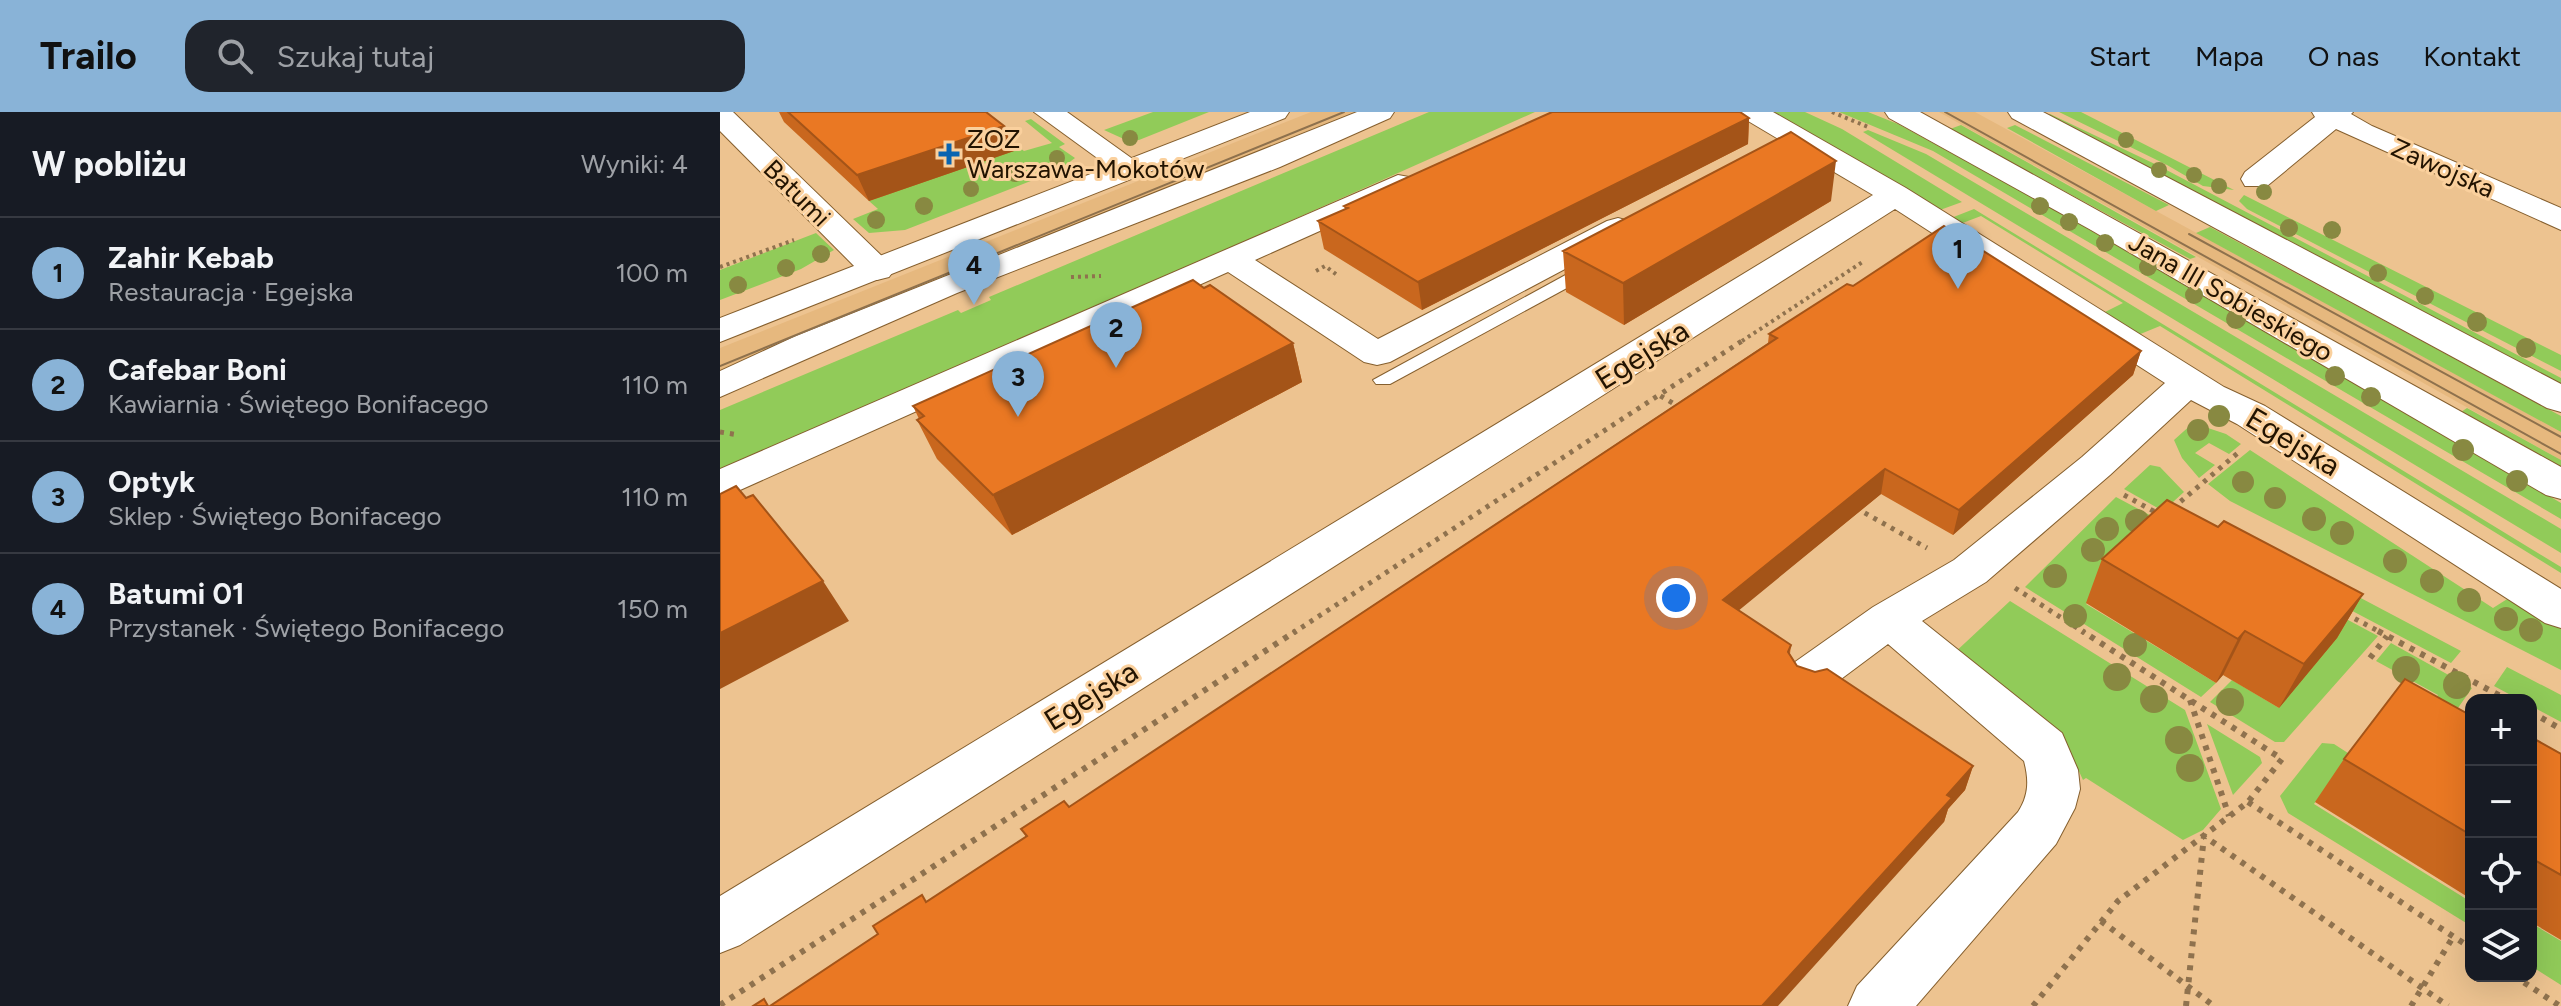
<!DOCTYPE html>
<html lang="pl">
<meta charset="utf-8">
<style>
:root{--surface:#171b24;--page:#20242c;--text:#f1f3f6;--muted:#9ea1a6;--line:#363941;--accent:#89b3d7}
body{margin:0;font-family:Figtree,sans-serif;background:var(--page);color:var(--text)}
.controls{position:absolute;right:24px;bottom:24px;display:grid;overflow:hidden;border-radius:16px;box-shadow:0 8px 32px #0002}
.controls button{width:72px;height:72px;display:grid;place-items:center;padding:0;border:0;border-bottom:2px solid var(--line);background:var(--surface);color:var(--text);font:40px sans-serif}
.you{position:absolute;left:956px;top:486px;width:28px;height:28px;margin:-20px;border:6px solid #fff;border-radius:50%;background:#1a73e8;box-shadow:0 0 0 12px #1a73e833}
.badge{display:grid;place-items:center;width:52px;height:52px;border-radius:50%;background:var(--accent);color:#111;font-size:26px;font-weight:700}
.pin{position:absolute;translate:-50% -66px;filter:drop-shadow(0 2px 4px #0008)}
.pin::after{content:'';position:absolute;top:42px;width:28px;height:24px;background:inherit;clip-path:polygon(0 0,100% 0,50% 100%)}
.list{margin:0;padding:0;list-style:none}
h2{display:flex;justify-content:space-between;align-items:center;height:104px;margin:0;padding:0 32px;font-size:34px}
h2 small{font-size:26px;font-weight:400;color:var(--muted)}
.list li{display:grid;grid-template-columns:52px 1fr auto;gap:24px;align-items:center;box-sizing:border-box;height:112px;padding:0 32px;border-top:2px solid var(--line)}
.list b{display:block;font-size:30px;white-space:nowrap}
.list p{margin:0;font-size:26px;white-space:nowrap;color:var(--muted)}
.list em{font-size:26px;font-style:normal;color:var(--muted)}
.icon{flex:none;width:44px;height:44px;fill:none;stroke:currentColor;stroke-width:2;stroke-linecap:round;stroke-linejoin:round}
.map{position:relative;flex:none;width:1841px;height:894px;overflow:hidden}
header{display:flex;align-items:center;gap:48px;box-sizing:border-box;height:112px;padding:0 40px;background:var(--accent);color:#111}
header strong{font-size:38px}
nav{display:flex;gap:44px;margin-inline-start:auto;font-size:28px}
.search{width:560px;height:72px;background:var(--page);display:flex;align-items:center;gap:20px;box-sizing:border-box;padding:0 28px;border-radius:24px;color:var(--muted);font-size:30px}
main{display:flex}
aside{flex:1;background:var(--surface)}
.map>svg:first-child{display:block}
.built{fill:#e6b87e}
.green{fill:#91cb59}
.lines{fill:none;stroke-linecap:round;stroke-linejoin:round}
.service-casing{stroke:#855f2e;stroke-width:2}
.minor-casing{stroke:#855f2e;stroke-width:2}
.tertiary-casing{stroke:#855f2e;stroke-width:2}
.secondary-casing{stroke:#855f2e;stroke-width:2}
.path-far2{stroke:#8f724e;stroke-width:4;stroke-dasharray:3 4;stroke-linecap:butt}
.path-far1{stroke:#8f724e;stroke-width:5;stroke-dasharray:4 6;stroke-linecap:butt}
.path{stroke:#8f724e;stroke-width:6;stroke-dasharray:5 7;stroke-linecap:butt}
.service{fill:#fff;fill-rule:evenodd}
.minor{fill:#fff;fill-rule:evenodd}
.tertiary{fill:#fff;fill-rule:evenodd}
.secondary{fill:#fff;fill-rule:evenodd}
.tram{stroke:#8e714d;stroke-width:2}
.tree{fill:#888941}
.wall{fill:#c9671e}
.shaded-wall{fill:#a45418}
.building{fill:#ea7823;stroke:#a45418;stroke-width:2}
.poi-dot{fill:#0964b1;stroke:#fad09d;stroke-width:3}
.labels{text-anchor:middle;stroke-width:6;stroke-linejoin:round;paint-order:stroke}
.far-poi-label{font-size:26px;fill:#221301;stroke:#fad09d;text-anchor:start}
.far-street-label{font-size:26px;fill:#221301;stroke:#fad09d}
.street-label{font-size:30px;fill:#221301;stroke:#fad09d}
</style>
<header>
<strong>Trailo</strong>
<div class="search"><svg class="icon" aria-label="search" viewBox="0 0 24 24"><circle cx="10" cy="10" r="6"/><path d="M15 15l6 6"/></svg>Szukaj tutaj</div>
<nav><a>Start</a><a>Mapa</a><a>O nas</a><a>Kontakt</a></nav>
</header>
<main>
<aside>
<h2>W pobliżu<small>Wyniki: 4</small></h2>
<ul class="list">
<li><span class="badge">1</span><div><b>Zahir Kebab</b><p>Restauracja · Egejska</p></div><em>100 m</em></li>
<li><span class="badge">2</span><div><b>Cafebar Boni</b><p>Kawiarnia · Świętego Bonifacego</p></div><em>110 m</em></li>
<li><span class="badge">3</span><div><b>Optyk</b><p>Sklep · Świętego Bonifacego</p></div><em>110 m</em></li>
<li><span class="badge">4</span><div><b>Batumi 01</b><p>Przystanek · Świętego Bonifacego</p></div><em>150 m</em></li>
</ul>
</aside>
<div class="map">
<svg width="1841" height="894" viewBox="0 0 1841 894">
<rect width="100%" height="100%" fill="#edc390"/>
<path class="built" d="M591 0H633L0 259V236Z
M1219 0H1255L1841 320V348Z"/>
<path class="green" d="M433 0H489L419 28H406L384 18Z
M709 0H815L0 363V298L238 198 241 201 271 188 269 185Z
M1049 0H1085L1122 17 1242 90 1220 98Z
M1119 0H1148L1178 12 1344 103 1841 391V407L1213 39Z
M1339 0H1361L1514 78 1483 74 1447 53Z
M1330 2 1437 53 1841 266V273L1327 3Z
M311 7 345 32 339 35 355 46 339 58 185 118 149 121 133 107 158 97 149 89 193 73 281 22 304 39 332 31 305 9Z
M1241 13 1476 145 1470 147 1230 17Z
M1295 13 1449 93 1436 99 1287 16Z
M1148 18 1206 42 1841 417V441L1143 20Z
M1524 83 1841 243V259L1527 97 1519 89Z
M1254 97 1841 455V461L1440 214 1418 223 1383 201 1403 191 1261 104 1240 112 1231 106Z
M1490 115 1841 304V320L1476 121Z
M96 121 114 138 81 157 0 188V158Z
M1747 296 1841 348V356L1741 300Z
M1473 311 1506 322 1521 332 1509 342 1489 331 1475 341 1495 353 1479 366 1462 346 1454 328Z
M1530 338 1773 496 1792 484 1841 515V558L1510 389 1488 372Z
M1430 353 1440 355 1464 380 1443 399 1404 377Z
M1396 385 1454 416 1366 492 1496 571 1481 585 1305 475Z
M1518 421 1741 539 1731 551 1507 433Z
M1555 469 1658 524 1564 630H1555L1490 590 1512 568 1559 596Z
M1290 489 1465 598 1501 697 1483 718 1463 728 1366 666 1363 668 1346 631 1231 544Z
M1671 531 1752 576 1707 640 1686 628 1718 583 1656 549Z
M1787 555 1841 583V610L1811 594V588H1800L1774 574Z
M1487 612 1540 645 1542 651 1513 683Z
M1602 631 1614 632 1631 643 1594 692 1751 790V814L1568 701 1560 684Z
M1811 811 1841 829V873L1811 854Z"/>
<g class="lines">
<defs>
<path id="service" d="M873 148 880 150V158L670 272H656L653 268Z"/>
<path id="minor" d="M0 0H13L169 151 174 158 169 165 157 168 145 165 0 19Z
M314 0H347L428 58 424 64H402Z
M1019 0H1053L1186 76 1504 275 1545 294 1841 477V516L1825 511 1517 312 1471 288 1390 363 1266 470 1202 509 1342 621 1358 658 1360 677 1355 696 1336 732 1196 894H1128L1137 874 1298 700C1309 683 1309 668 1304 649L1168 532 1109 576 1092 582 1075 576 1068 563 1075 550 1153 495 1234 448 1362 345 1445 271 1175 97 20 833 0 841V784L1153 83 1023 6Z
M1592 0H1633L1631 2 1652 14 1841 96V118L1616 17 1547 74H1525L1521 67 1525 60 1595 5Z
M678 63 689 65 693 72 689 79 535 148 658 227 887 109 898 106 909 109 914 116 909 123 670 250 657 253 644 250 508 160 0 387V357Z"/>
<path id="tertiary" d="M530 0H569L565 6 0 230V206Z
M637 0H674L670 6 560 55 237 181 0 285V259L76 224Z"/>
<path id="secondary" d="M1165 0H1200L1841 355V387L1826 383 1371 118 1169 6Z
M1288 0H1323L1841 272V300L1827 296 1292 6Z"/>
</defs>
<use href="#service" class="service-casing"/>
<use href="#minor" class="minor-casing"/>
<use href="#tertiary" class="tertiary-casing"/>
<use href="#secondary" class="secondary-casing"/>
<path class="path-far2" d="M1112 0 1148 15
M0 155 74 128
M596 159 605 154 617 163
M351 165 381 164
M1022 229 1144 149"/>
<path class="path-far1" d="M961 296 939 283 1025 227
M0 320 19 323
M1404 383 1437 401
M1136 396 1207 436
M1453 396 1519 340
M1295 476 1365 521
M1626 502 1662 521
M573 521 939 283"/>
<path class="path" d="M1658 519 1788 588
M1650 546 1667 524
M1470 588 1509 704
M1811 600 1841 617
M1528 690 1751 836
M1381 809 1494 894
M1794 864 1840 894
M0 893 576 519
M1313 894 1398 789 1528 690 1562 647 1362 519
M1466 894 1484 724 1728 894
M1691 894 1733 825"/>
<use href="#service" class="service"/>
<use href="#minor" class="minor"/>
<use href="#tertiary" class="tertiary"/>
<use href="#secondary" class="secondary"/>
<path class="tram" d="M1225 0 1841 342
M1469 122 1841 325
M0 254 624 0"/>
</g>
<g class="tree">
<circle cx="410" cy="26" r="8"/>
<circle cx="1406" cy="28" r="8"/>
<circle cx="337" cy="46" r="8"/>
<circle cx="1439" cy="58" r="8"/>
<circle cx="295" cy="62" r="8"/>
<circle cx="1474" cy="63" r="8"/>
<circle cx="1499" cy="74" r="8"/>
<circle cx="251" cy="77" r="8"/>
<circle cx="1544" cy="80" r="8"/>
<circle cx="204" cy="94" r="9"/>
<circle cx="1320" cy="94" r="9"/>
<circle cx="156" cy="108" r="9"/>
<circle cx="1349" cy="110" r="9"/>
<circle cx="1569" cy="116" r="9"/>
<circle cx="1612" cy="118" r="9"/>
<circle cx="1385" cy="131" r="9"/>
<circle cx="101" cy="142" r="9"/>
<circle cx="1428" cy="155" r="9"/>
<circle cx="66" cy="156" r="9"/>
<circle cx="1658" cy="161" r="9"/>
<circle cx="18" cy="173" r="9"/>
<circle cx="1474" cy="183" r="9"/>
<circle cx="1705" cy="184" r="9"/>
<circle cx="1516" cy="207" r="10"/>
<circle cx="1757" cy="210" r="10"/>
<circle cx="1806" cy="236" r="10"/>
<circle cx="1615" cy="264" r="10"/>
<circle cx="1651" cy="285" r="10"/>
<circle cx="1499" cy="304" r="11"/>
<circle cx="1478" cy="318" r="11"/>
<circle cx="1743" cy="338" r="11"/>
<circle cx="1797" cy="369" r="11"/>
<circle cx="1523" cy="370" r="11"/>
<circle cx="1555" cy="386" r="11"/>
<circle cx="1594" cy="407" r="12"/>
<circle cx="1417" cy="409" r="12"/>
<circle cx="1387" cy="417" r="12"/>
<circle cx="1622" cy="421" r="12"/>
<circle cx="1373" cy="438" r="12"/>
<circle cx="1675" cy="449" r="12"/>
<circle cx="1335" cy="464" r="12"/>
<circle cx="1712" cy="469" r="12"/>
<circle cx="1749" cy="488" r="12"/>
<circle cx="1355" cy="504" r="12"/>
<circle cx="1786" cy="507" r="12"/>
<circle cx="1811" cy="518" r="12"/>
<circle cx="1415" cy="533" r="12"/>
<circle cx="1686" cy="558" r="14"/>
<circle cx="1397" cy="565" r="14"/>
<circle cx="1737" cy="573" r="14"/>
<circle cx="1434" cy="587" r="14"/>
<circle cx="1510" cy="590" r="14"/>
<circle cx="1459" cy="628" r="14"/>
<circle cx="1470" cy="656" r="14"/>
</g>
<path class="wall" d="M59 0H266L294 39 149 89 64 10Z
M1029 6 1028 32 702 198 604 137 598 109 625 97 624 94Z
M1111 89 904 213 846 180 843 139Z
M1133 174 1421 239 1413 263 1233 423 1161 382 1018 498 1071 533 1070 542 1077 554 1253 654 1245 678 1228 697 1224 710 51 893 306 725 301 717 349 695 1048 231 1049 222Z
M573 231 582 270 292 423 217 347 197 308 199 307 193 294Z
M1498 415 1643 482 1617 526 1559 596 1503 563 1496 571 1366 491 1382 447Z
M1751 601V787L1595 690 1624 647Z
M1811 625 1841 642V828L1811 810Z"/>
<path class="shaded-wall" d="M1029 6 1028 32 702 198 698 170Z
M284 14 294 39 149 89 137 63Z
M1116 49 1111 89 904 213 903 171Z
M573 231 582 270 292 423 273 383Z
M1421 239 1413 263 1233 423 1239 398Z
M1165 357 1161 382 1001 513 1003 488Z
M103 469 129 509 0 577V521Z
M1643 482 1617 526 1559 596 1584 552Z
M1525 519 1503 563 1496 571 1518 527Z
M1253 654 1245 678 1228 697 1224 710 1058 894H1042Z"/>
<path class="building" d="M68 0H266L284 14 137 63Z
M832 0H1020L1029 6 698 170 598 109 628 96 624 94Z
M1071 20 1116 49 903 171 843 139Z
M1224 114 1421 239 1239 398 1165 357 1003 488 1071 533 1068 540 1077 554 1095 560 1107 557 1253 654 1227 683 1232 686 1042 894H50L158 822 153 814 202 783 206 790 307 724 301 717 344 689 349 695 1057 226 1049 222 1127 172 1133 174Z
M473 168 484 176 490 173 573 231 273 383 197 308 204 304 193 294Z
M16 374 26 386 33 383 103 469 0 521V382Z
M1447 388 1498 415 1504 409 1643 482 1584 552 1525 519 1518 527 1382 447Z
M1685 567 1750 603 1751 602V723L1624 647Z
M1811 625 1841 642V763L1811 746Z
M44 887 48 894H33Z"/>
<path class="poi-dot" d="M225 30h8v8h8v8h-8v8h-8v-8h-8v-8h8z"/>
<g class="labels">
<g class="far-poi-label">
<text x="247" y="36">ZOZ<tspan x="247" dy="30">Warszawa-Mokotów</tspan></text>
</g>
<g class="far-street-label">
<text transform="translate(1723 56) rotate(24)" y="9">Zawojska</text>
<text transform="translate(77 81) rotate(45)" y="9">Batumi</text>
<text transform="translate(1511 185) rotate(30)" y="9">Jana III Sobieskiego</text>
</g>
<g class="street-label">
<text transform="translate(922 243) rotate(-32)" y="10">Egejska</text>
<text transform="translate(1573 330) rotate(31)" y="10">Egejska</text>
<text transform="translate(371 584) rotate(-32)" y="10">Egejska</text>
</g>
</g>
</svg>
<div class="controls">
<button>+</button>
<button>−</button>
<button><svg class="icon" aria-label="locate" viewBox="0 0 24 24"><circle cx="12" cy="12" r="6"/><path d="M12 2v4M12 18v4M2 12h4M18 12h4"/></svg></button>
<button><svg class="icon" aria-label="layers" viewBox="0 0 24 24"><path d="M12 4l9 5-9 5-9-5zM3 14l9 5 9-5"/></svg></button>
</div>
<div class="you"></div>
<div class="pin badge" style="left:1238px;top:177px">1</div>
<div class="pin badge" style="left:396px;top:256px">2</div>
<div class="pin badge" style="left:298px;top:305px">3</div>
<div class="pin badge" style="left:254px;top:193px">4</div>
</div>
</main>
